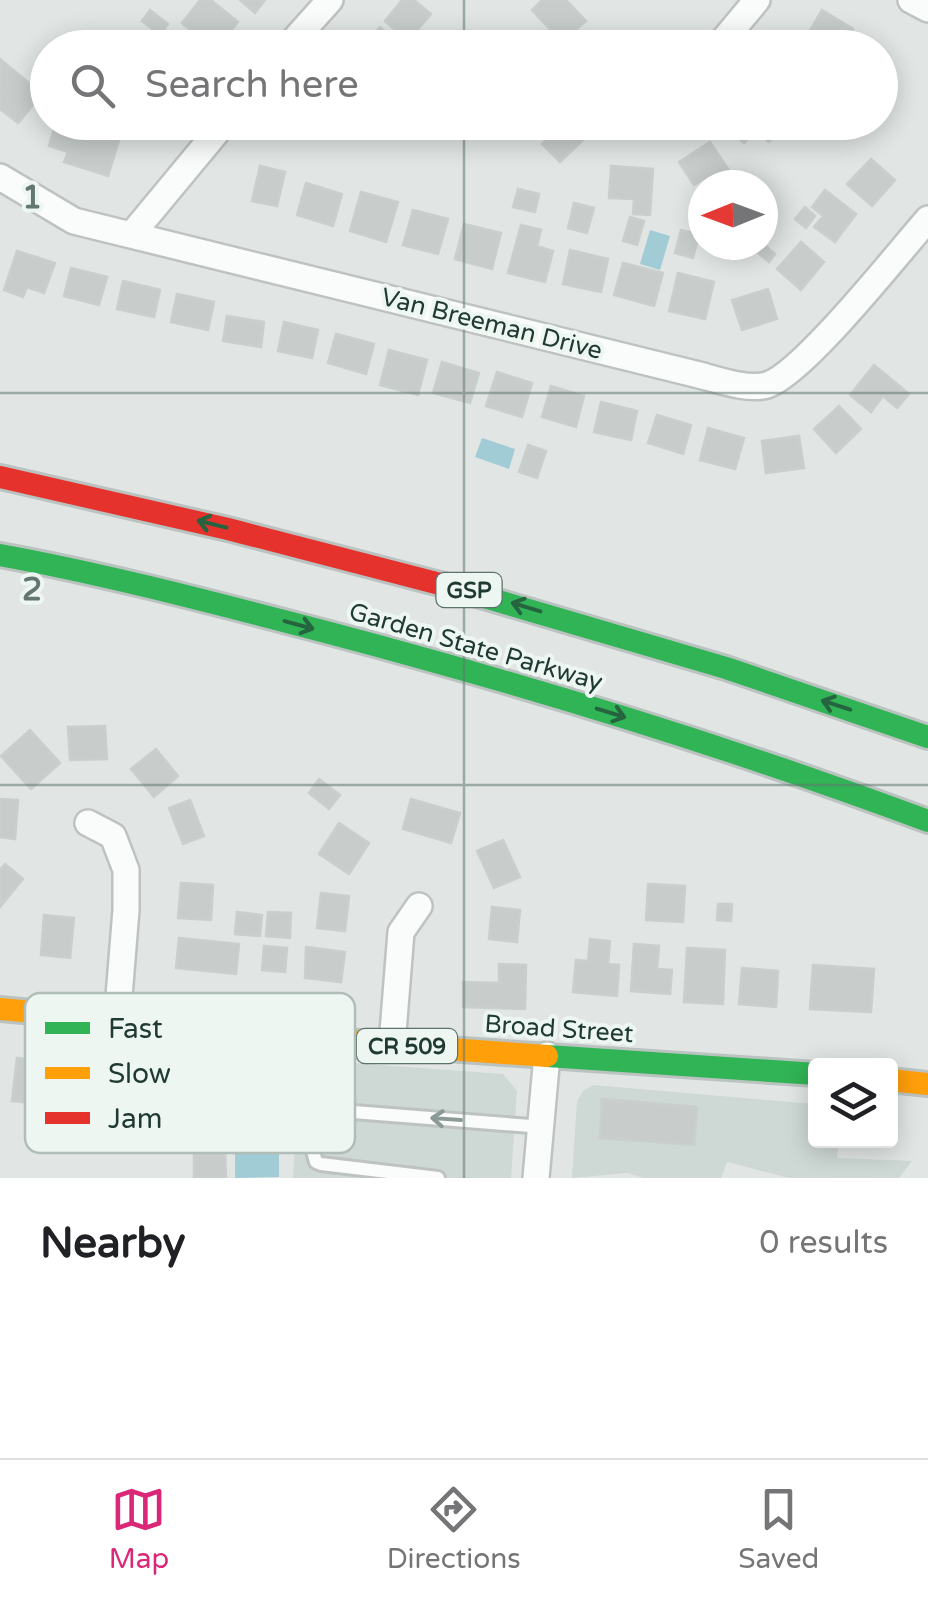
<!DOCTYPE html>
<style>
:root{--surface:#fff;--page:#f2f2f2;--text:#202124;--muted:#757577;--line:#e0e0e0;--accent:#db2777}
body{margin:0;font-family:"Varela Round",sans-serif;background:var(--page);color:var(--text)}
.controls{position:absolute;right:30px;bottom:30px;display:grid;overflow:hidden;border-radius:10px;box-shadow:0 5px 25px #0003}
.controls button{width:90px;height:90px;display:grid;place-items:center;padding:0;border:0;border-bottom:2px solid var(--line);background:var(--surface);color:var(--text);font:50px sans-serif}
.compass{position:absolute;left:688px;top:170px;width:90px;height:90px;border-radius:50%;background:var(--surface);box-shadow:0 5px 25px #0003;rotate:269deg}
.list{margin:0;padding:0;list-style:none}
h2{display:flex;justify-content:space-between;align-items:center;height:130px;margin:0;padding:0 40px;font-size:42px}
h2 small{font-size:32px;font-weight:400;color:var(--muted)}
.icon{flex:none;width:55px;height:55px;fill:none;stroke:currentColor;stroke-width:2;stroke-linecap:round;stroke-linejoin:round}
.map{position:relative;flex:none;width:928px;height:1178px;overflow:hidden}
.search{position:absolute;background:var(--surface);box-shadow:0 5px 25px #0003;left:30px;right:30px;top:30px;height:110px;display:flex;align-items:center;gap:25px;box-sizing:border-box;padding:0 35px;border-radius:55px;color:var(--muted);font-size:38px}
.sheet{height:280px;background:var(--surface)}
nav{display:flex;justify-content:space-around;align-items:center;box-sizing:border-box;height:140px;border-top:2px solid var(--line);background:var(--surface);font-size:28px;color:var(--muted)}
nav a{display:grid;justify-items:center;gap:5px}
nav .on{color:var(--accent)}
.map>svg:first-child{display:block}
.built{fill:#ced8d4}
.water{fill:#a1cbd5}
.building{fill:#c8cdcb;stroke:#c9cfcd;stroke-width:2.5}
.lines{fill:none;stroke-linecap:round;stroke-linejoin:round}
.lane-casing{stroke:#bec3c1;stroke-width:18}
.street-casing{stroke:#bec3c1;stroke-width:30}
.fast-casing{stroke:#bbc3c1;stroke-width:28}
.slow-casing{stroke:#bbc3c1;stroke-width:28}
.jam-casing{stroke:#bbc3c1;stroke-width:28}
.lane{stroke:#fafbfb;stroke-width:12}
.street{stroke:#fafbfb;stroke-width:25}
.fast{stroke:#30b455;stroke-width:22}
.slow{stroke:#ff9f0a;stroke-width:22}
.jam{stroke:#e5322d;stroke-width:22}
.oneway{stroke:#25643f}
.oneway2{stroke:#8c9a97}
.grid{fill:none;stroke:#637671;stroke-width:2.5;stroke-opacity:0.55}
.labels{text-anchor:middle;stroke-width:8;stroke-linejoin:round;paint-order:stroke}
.shield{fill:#eef6f2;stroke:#5d726c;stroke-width:2.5}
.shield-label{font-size:22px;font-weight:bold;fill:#1f3933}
.street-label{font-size:25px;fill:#1f3933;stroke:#eef6f2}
.key{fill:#eef6f2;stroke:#b0bdb9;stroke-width:2.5}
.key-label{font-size:28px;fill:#1f3933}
.grid-label{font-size:32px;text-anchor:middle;font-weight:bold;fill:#637671;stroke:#eef6f2;stroke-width:8;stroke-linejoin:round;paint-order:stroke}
</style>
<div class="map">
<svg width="928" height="1178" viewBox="0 0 928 1178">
<rect width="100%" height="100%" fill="#e1e6e4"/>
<path class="built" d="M300 1059 503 1074 517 1091 511 1178H293Z
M593 1085 815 1104 816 1140 839 1141 837 1158 912 1161 899 1178H789L727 1162 721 1178H644L627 1173 572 1178 577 1101 583 1091Z"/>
<path class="water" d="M650 230 670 236 660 270 640 264Z
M482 438 515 449 509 469 475 457Z
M235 1154H279V1177L235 1178Z"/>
<path class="building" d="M200 0H211L238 22 218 48H213L182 23Z
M240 0H265L255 13Z
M402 0H414L431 14 408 41 385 21Z
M542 0H566L586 21 562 42 532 10Z
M150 10 168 24 160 35 142 21Z
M822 10 853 29 842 48H832L808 34Z
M380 27 402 46 401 48H362Z
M0 59 42 94 18 123 0 109Z
M56 122 119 140 108 176 64 162 68 152 49 146Z
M124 122H151L141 136Z
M333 122H361L349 136Z
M563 122 583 140 560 162 542 144Z
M725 122H773L780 128 769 142 756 130 744 143 723 125Z
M710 142 734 178 723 185H714L708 176 694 185 679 162Z
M871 159 895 180 872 206 847 184Z
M260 166 285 172 277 206 252 201Z
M611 166 653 169 650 215 633 214 634 199 609 198Z
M306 183 342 194 333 226 297 215Z
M518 189 539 194 535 212 513 207Z
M825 190 856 214 835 242 814 227 823 216 812 207Z
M361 192 398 202 386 242 350 231Z
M574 203 594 208 587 233 568 228Z
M805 207 815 216 806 228 795 219Z
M413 210 448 219 438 254 403 245Z
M630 217 644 221 637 245 623 241Z
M464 224 501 233 492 269 455 259Z
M521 225 541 230 537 246 553 251 545 282 508 273Z
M681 230 699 235 693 258 675 253Z
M801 242 824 262 801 290 777 269Z
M763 244 775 254 769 262 757 252Z
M570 250 608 259 601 292 563 284Z
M17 251 55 263 44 293 27 287 23 297 4 290Z
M623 263 663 273 654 306 614 295Z
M71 268 107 277 99 305 64 296Z
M678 273 714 282 705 319 669 311Z
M123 281 160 290 154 317 117 309Z
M768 289 777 319 742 330 732 300Z
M177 294 214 302 208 330 171 322Z
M227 316 264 322 261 347 223 341Z
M284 322 318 330 312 358 278 351Z
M336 334 374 344 366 374 328 363Z
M389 350 427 360 418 395 380 385Z
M442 362 479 373 470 403 433 393Z
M874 365 909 394 897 408 883 396 871 412 850 395Z
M497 372 532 383 522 417 486 406Z
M551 386 584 396 576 427 542 417Z
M601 402 637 411 631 440 594 432Z
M839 406 861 429 836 453 814 429Z
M657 415 691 425 683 454 648 443Z
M708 428 744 438 735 469 700 460Z
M799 436 804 468 766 473 762 441Z
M528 445 546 451 537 478 519 472Z
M105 726 107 759 70 760 68 727Z
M30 730 60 763 31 789 1 756Z
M156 749 178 776 154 797 131 769Z
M319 779 340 795 329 809 309 793Z
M0 799 18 800 15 839 0 837Z
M411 799 460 813 451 843 403 829Z
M190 800 204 836 183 844 169 808Z
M339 823 369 843 349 874 319 854Z
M503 840 520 877 494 888 477 851Z
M5 864 23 879 0 907V870Z
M181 883 213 885 211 920 178 918Z
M648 884 685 886 683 922 646 920Z
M321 893 349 896 345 931 317 928Z
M718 904H732L731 921 717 920Z
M492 907 520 910 517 942 489 939Z
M237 912 262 915 260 936 235 934Z
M268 912 291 913 290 938 266 936Z
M44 915 74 918 70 958 41 955Z
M179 938 239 944 236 974 176 968Z
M590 939 610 941 608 964 619 965 617 996 573 992 576 960 588 961Z
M634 944 659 946 657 969 672 970 670 994 631 991Z
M264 946 287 948 285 972 262 970Z
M306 947 345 952 341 982 305 978Z
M687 948 725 950 723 1004 684 1002Z
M499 964 526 965 525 1009 463 1007V982L499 983Z
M813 965 874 969 871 1012 810 1009Z
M742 968 778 971 776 1007 739 1004Z
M17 1058 62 1063 57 1106 12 1101Z
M602 1099 697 1107 694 1145 600 1138Z
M225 1149 226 1178H194V1150Z"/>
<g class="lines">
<defs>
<path id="lane" d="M438 1178 321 1164 316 1162C310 1145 312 1120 328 1110L543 1127"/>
<path id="street" d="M911 0 928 9
M287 48 330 0
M717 48 757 0
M0 177 74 221 691 373C713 378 746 391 767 385 803 374 898 253 928 219
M133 233 225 122
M88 823 113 836 126 870V910L117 1021
M392 1045 401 932 419 906
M536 1178 547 1055"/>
<path id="fast" d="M0 555C110 575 218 604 326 632 530 686 730 747 928 821
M440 584 726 668 928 737
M547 1056 816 1074"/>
<path id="slow" d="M0 1009 392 1045 547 1056
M890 1080 928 1084"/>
<path id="jam" d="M0 477 228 529 440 584"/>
</defs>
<use href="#lane" class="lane-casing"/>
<use href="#street" class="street-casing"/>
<use href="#fast" class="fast-casing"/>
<use href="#slow" class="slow-casing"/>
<use href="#jam" class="jam-casing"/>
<use href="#lane" class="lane"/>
<use href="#street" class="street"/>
<use href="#fast" class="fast"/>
<use href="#slow" class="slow"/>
<use href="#jam" class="jam"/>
</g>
<defs><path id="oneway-shaft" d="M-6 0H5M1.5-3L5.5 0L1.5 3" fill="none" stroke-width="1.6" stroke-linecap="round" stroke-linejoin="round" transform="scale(2.5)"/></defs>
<g class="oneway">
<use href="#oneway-shaft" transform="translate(212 524) rotate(-166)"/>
<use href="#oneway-shaft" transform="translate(526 607) rotate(-163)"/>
<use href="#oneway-shaft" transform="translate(299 625) rotate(15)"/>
<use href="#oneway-shaft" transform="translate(836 705) rotate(-162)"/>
<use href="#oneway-shaft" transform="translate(611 713) rotate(17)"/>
</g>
<use class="oneway2" href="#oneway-shaft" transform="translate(446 1119) rotate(-176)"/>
<path class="grid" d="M464 0V48M464 122V1178M0 393H928M0 785H928"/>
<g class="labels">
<g class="shield">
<rect x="436.5" y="573" width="65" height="34" rx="8"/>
<rect x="357" y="1029" width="100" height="34" rx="8"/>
</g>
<g class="shield-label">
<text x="469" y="598">GSP</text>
<text x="407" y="1054">CR 509</text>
</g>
<g class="street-label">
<text transform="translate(492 323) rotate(14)" y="9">Van Breeman Drive</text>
<text transform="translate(476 646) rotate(16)" y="9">Garden State Parkway</text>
<text transform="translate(559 1028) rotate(4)" y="9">Broad Street</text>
</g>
</g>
<rect x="25" y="993" width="330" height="160" rx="15" class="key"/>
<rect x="45" y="1022" width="45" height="12" fill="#30b455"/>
<rect x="45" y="1067" width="45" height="12" fill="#ff9f0a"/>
<rect x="45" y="1112" width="45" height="12" fill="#e5322d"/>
<g class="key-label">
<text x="108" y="1038">Fast</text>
<text x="108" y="1083">Slow</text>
<text x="108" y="1128">Jam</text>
</g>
<g class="grid-label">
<text x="32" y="208">1</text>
<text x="32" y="600">2</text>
</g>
</svg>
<div class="controls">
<button><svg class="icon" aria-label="layers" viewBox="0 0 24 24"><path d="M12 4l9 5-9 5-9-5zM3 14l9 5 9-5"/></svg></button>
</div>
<svg class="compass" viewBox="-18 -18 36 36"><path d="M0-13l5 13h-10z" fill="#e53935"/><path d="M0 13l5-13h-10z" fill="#757577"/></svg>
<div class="search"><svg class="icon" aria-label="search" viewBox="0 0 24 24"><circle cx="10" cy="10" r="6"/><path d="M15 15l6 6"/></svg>Search here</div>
</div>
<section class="sheet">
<h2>Nearby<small>0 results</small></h2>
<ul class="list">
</ul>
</section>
<nav>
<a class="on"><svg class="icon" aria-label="map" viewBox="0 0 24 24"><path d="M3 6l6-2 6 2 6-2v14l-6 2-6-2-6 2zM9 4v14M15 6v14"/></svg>Map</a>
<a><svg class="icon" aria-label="directions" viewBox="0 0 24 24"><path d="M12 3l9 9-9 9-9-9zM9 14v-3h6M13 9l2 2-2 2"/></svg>Directions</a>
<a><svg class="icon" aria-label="saved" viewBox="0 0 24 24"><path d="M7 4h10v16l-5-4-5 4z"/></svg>Saved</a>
</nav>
